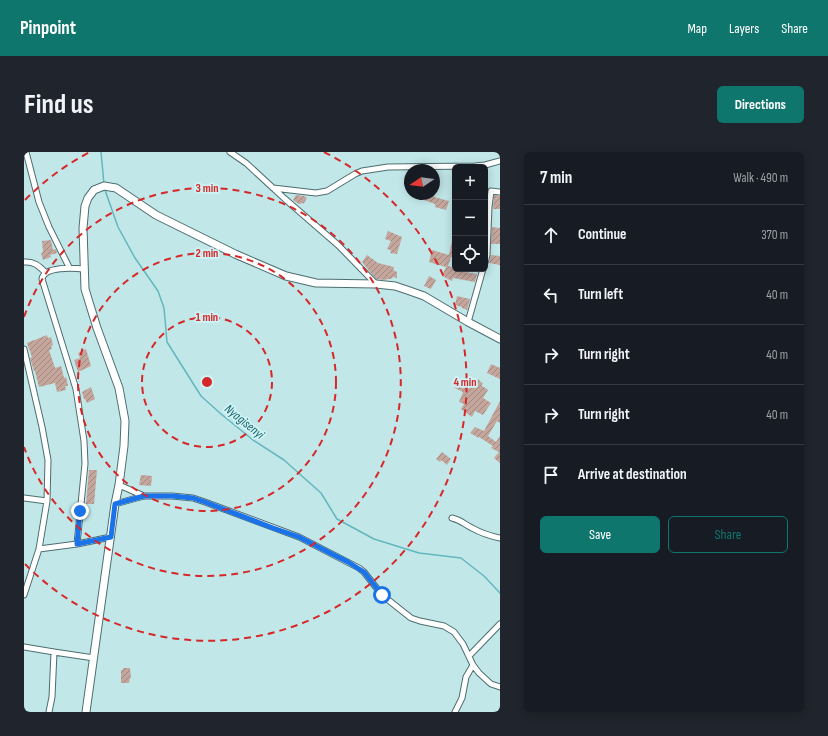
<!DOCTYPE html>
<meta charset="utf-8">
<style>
:root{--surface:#171b24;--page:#20242c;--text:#f1f3f6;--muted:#9ea1a6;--line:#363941;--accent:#0f766e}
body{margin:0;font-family:"Sofia Sans Condensed",sans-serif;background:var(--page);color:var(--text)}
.controls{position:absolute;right:12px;top:12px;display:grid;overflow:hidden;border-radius:6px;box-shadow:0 2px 10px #0003}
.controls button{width:36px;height:36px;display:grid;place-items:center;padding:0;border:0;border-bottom:1px solid var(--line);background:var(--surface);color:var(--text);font:20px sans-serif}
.compass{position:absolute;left:380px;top:12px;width:36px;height:36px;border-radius:50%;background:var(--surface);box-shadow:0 2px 10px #0003;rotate:257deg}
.stop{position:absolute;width:12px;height:12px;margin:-9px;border:3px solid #1a73e8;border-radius:50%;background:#fff}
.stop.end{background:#1a73e8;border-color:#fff;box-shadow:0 1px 4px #0008}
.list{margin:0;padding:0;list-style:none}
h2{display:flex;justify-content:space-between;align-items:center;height:52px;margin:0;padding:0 16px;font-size:17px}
h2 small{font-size:13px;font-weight:400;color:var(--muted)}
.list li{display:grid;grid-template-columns:26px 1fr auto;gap:12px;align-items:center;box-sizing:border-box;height:60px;padding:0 16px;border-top:1px solid var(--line)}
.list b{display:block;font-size:15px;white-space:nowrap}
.list em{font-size:13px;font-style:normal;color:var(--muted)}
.actions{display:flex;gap:8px;padding:12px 16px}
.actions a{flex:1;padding:9px 0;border:1px solid var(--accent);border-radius:6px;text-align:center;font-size:14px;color:var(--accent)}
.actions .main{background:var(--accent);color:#fff}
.icon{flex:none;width:22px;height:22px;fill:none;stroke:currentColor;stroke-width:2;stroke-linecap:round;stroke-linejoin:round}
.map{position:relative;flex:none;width:476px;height:560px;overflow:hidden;border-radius:6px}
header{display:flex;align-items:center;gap:24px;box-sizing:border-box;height:56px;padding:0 20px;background:var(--accent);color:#fff}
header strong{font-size:19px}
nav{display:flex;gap:22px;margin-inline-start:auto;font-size:14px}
.intro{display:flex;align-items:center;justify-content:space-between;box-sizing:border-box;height:96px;padding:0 24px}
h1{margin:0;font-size:28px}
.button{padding:10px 18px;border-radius:6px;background:var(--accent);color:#fff;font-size:14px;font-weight:700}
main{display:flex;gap:24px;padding:0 24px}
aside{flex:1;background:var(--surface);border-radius:6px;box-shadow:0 2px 10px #0003}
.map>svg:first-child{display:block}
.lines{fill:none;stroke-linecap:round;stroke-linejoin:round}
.stream{stroke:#62b7bd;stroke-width:1.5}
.building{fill:url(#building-hatch)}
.minor-casing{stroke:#4d6e70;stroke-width:7}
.secondary-casing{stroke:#4d6e70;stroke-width:9}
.minor{stroke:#fff;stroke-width:5}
.secondary{stroke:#fff;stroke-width:7}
.route{stroke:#1a73e8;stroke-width:5}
.ring{fill:none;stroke:#d62828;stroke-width:2;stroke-dasharray:7 5}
.labels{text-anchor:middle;stroke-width:3.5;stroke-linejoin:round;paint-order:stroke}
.water-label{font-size:13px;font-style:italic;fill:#1b6267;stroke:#cff4f7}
.centre{fill:#d62828;stroke:#cff4f7;stroke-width:2}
.ring-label{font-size:12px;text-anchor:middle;font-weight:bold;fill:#d62828;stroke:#cff4f7;stroke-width:3.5;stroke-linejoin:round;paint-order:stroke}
</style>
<header>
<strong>Pinpoint</strong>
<nav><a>Map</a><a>Layers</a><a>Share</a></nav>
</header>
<div class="intro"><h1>Find us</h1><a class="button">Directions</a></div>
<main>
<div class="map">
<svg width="476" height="560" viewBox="0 0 476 560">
<defs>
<pattern id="building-hatch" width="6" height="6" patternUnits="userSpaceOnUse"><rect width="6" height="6" fill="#c4a69d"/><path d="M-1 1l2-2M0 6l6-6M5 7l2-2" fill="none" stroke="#9f8880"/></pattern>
</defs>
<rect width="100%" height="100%" fill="#c2e7e9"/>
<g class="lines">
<path class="stream" d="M77 0 80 32
M81 38 94 75 111 106 134 139 140 156 143 190 177 244 197 262 229 288 260 308 297 341 313 367 350 387 395 401 437 406 460 424 476 441"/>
</g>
<path class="building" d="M402 42H411L410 45 425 49 422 58 411 55V52L400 48Z
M272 43 280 44 283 46 280 51 275 52 269 48Z
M470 43 476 44V57H469Z
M468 75 476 76V92H467Z
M364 79 378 85 373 102 366 101 367 98 363 97 367 89 361 87Z
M429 85H431V105H427L424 114 431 116V117H442L441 120 453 122 451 130 429 126 428 129 418 124 422 115 405 110 408 98 425 103Z
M27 88 29 98 32 97 33 101 26 103 27 105 19 108 17 101 19 100 18 89Z
M343 103 354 111 370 115 369 118 373 120V126L369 125 367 127H363L362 128 352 127 338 110Z
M467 103 476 104V113L465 111Z
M405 124 412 128 407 137 400 134Z
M433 144 446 147 443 158 438 156V155L431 153Z
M23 183 24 186 27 185 29 193 27 194 28 197 25 198 31 216 37 214 40 226 42 225 44 234H41L42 238 33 240 31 231 15 235 11 219H10L6 206 8 205 3 191Z
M62 197 67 214 54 220 50 208 56 206 54 201Z
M467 212 476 216V227L463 221Z
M454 227 459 232 457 233 464 238 459 246 467 251 459 263 451 259 448 265 437 257 440 252 435 250 439 240 431 236 434 229 446 236Z
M67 235 71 247 63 251 61 247H60L58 240Z
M476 249V271L473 269 464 284 472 290 476 284V311L470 306 475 300 467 296 469 294 455 285V286L446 281 451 275 460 279Z
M418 300 427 307 423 313 417 308 416 310 412 307Z
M65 318H73L70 352H62Z
M117 323 128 324 127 334 115 333Z
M99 516H106L107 526H106L105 531H97V518H99Z"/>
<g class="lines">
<defs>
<path id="minor" d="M2 0 15 50 25 75 45 115
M206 0 222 11 261 47 314 93 352 132
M249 36 292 41 303 39 331 22 338 19 364 15 451 14 461 13 476 9
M0 110C10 109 15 114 22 121
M461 111 463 103 465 55 467 39 476 40
M444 170 459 117
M0 197 18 275 24 308 23 349 15 397 0 443
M95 333 120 344
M0 346 23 349
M91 352 120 344H148L169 346 181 350 275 385 335 416 340 420 358 443 387 466 396 469 420 474 430 480 439 492 449 513 455 521 467 532 476 535
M428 366C437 368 440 372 448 376 457 381 466 384 476 386
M53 392 61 312 60 289 52 237 18 127C20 114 50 116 60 117
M15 397 53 392 87 385
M0 495 30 500 70 506
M445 504 476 472
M25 560 28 545 30 500
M431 560 438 546 442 525 449 513"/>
<path id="secondary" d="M62 560 91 352 95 333 100 294 101 269 95 236 73 176 61 137 59 76 61 54 64 46 70 38 80 34 92 36 132 63 211 102 262 124 292 131 352 132 371 134 383 138 400 144 444 170 476 187"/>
</defs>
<use href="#minor" class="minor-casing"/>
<use href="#secondary" class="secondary-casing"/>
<use href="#minor" class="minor"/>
<use href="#secondary" class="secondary"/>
</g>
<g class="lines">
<path class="route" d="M56 359 53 392 87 385 91 352 120 344H148L169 346 181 350 249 376 275 385 308 402 324 410 340 420 358 443"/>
</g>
<g class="ring">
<circle cx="183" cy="230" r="65"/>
<circle cx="183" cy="230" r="129"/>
<path d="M0 165A194 194 0 1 1 0 295"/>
<path d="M1 48A258 258 0 0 1 66 0M300 0A258 258 0 1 1 1 412"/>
</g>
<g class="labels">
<g class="water-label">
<text transform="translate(221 269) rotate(39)" y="5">Nyagisenyi</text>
</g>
</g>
<circle cx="183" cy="230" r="6" class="centre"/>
<g class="ring-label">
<text x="183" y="40">3 min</text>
<text x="183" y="105">2 min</text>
<text x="183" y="169">1 min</text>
<text x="441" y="234">4 min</text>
</g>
</svg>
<div class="controls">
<button>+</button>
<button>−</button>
<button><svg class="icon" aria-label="locate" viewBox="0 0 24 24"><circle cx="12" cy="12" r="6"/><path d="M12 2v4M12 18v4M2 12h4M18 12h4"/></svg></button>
</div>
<svg class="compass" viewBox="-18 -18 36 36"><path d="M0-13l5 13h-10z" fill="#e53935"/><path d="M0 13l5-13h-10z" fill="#9ea1a6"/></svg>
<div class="stop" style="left:358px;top:443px"></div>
<div class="stop end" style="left:56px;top:359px"></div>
</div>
<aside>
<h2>7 min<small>Walk · 490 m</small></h2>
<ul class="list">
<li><svg class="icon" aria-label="ahead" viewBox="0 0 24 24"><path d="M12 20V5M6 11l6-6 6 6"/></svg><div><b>Continue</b></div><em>370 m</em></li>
<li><svg class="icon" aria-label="left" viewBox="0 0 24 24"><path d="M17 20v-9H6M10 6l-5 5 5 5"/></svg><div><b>Turn left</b></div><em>40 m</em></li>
<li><svg class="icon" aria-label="right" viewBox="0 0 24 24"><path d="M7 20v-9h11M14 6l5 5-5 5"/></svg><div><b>Turn right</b></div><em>40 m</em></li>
<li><svg class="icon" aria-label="right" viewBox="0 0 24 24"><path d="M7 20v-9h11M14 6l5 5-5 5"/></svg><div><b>Turn right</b></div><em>40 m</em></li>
<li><svg class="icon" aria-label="arrive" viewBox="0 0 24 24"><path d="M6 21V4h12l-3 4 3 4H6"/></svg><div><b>Arrive at destination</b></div></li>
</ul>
<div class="actions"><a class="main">Save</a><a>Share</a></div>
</aside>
</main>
